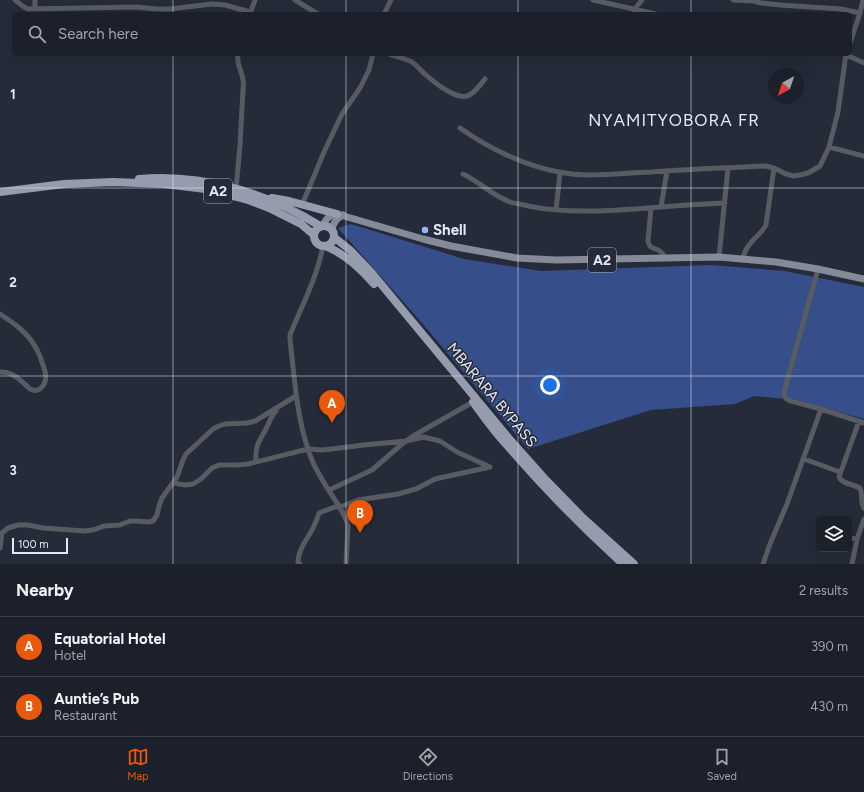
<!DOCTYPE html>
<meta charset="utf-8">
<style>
:root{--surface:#1c202b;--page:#252833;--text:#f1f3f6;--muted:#a0a3a9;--line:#3a3e47;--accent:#ea580c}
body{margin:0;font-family:Figtree,sans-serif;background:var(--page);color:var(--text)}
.controls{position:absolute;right:12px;bottom:12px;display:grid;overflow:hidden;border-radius:6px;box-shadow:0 4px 16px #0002}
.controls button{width:36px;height:36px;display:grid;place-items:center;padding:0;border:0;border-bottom:1px solid var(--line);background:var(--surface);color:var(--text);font:20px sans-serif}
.compass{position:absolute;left:768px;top:68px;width:36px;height:36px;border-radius:50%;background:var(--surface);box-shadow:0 4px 16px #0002;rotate:220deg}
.scale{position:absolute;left:12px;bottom:10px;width:56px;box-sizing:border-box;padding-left:4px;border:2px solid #e4e8f2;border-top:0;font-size:11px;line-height:14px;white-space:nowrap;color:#e4e8f2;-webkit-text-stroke:3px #252b39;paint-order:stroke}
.you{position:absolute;left:550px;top:385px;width:14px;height:14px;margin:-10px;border:3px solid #fff;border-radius:50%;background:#1a73e8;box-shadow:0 0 0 6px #1a73e833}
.badge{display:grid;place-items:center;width:26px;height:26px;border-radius:50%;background:var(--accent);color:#fff;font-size:13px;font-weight:700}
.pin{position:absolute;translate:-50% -33px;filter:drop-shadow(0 1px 2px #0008)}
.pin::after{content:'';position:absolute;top:21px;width:14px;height:12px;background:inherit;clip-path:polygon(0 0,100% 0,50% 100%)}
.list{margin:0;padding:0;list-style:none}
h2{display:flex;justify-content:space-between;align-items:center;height:52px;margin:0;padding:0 16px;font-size:17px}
h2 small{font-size:13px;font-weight:400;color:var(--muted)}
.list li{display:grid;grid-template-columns:26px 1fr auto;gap:12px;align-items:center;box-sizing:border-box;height:60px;padding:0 16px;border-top:1px solid var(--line)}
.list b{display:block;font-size:15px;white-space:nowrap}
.list p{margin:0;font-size:13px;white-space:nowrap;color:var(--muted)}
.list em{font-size:13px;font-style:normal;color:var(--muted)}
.icon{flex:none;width:22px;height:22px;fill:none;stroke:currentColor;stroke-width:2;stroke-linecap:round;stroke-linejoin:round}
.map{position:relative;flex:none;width:864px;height:564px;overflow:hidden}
.search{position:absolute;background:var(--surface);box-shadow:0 4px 16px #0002;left:12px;right:12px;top:12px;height:44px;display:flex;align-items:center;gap:10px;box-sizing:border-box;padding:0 14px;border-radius:6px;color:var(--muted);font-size:15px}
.sheet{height:172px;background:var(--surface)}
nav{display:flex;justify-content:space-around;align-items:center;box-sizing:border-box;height:56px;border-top:1px solid var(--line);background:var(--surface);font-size:11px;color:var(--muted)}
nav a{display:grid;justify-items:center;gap:2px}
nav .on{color:var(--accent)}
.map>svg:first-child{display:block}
.green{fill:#364e89}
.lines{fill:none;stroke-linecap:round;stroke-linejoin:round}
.minor{stroke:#585b62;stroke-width:5}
.major{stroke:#838a98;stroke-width:7}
.highway{stroke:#949cad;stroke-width:8}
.grid{fill:none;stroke:#e4e8f2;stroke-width:1;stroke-opacity:0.55}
.poi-dot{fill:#96b6fd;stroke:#252b39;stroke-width:1.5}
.labels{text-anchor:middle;stroke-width:3;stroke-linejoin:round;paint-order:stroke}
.shield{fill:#252b39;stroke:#abafba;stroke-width:1}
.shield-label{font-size:14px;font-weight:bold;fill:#e4e8f2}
.poi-label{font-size:15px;font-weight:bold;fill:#e4e8f2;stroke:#252b39;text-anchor:start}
.street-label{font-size:15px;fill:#e4e8f2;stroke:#252b39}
.quarter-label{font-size:17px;letter-spacing:1px;fill:#e4e8f2;stroke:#252b39}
.grid-label{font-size:13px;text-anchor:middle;font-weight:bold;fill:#e4e8f2;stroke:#252b39;stroke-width:3;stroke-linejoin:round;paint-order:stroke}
</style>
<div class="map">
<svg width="864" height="564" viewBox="0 0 864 564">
<rect width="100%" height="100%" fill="#252b39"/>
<path class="green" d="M351 224 464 259 541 271 711 265 785 271 864 287V419L797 400 754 396 735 404 651 410 528 449 422 323 338 228Z"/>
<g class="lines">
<path class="minor" d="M15 0 24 7 28 9 137 7 156 9H170L212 4 225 5 250 12
M295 0 318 14
M593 0 656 14
M733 0 753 1 761 3 780 5 841 9 860 13
M35 9V0
M634 10 642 0
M250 14 255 0
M384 14 391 0
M850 43 860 13 863 0
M389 54C396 57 405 58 412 62 418 66 421 71 426 75 435 83 455 99 467 96 474 94 480 85 485 79
M844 54 864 63
M460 128C488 148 525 166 559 172 589 178 621 173 651 172 689 169 728 168 766 166L774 168 786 174 794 176 800 175 808 173 820 166 829 147 838 112 846 54
M829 147 864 156
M463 174C480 182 493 196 510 202 516 204 522 204 528 206 572 215 617 210 661 207 683 205 704 204 725 203
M236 189 240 145 243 90C243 87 244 83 243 80 242 71 236 64 238 54
M302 205 324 152 342 114 360 88 369 70 373 54
M661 207 667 171
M651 208 648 241C650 251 656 247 661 252 663 253 664 257 665 258
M556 210 560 173
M323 246C317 278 302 305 290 335V340C295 382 297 426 314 465 317 470 320 476 323 481 331 496 344 509 348 526L346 564
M719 257 728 168
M743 259C744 253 746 248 750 244 755 237 762 233 766 225L774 168
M818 269 784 392C784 397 786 400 791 401L821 409 864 423
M0 314C14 323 28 333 36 348 39 353 41 359 43 365 46 373 48 381 41 388 38 391 34 391 30 389 21 381 13 371 0 372
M859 421 839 477C842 484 853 484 860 488 863 495 860 502 864 508
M804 459 840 472
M256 462C255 444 259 442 267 427 270 421 271 416 276 411
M174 483 185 485 193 484 201 479 212 468 219 465H237L248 464 308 449 323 450 364 445 406 441 423 437 440 441 457 452 490 467
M329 490 372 470 402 444 413 436 473 402
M849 538 857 539
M0 548 2 533 8 528 18 525H28L43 528 84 531 93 530 104 526 120 525 130 521H136L149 522 153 521 157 515 159 506 162 498 177 477 183 460 186 454 213 429 219 426 225 424 247 423 255 421 296 396
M300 564 298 562C298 549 309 537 314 526 316 522 318 517 319 513L335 507H340L358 500 398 494 416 489 435 479 490 467
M763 564 770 544 787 504 821 409
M852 564 857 539 864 519"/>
<path class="major" d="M323 225C327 218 329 215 337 214L423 239 451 246 517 258 556 260 719 257 776 262 818 269 864 279
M332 229C334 222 336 219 343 215"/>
<path class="highway" d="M139 179C201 173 268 193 320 226
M0 192 64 184 113 182 164 184 206 189 248 200 269 208 301 224 314 235
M272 198 289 201 337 214
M314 236a10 10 0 1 1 20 0a10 10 0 1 1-20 0Z
M335 238 350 250 371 272 511 441 544 478 583 518 634 564
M325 246C344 253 361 269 374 284
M473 402C483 416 493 430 505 443 542 486 581 526 623 564"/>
</g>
<path class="grid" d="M173 0V14M346 0V14M518 0V14M691 0V14M173 54V564M346 54V564M518 54V564M691 54V564M0 188H864M0 376H864"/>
<circle class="poi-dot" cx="425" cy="230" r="4"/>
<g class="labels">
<g class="shield">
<rect x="204" y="179" width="28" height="24" rx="3"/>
<rect x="588" y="248" width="28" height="24" rx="3"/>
</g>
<g class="shield-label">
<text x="218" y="196">A2</text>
<text x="602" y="265">A2</text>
</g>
<g class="poi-label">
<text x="433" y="235">Shell</text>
</g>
<g class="street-label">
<text transform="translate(492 395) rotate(50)" y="5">MBARARA BYPASS</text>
</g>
<g class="quarter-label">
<text x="674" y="126">NYAMITYOBORA FR</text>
</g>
</g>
<g class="grid-label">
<text x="13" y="99">1</text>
<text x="13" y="287">2</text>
<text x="13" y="475">3</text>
</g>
</svg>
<div class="controls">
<button><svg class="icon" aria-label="layers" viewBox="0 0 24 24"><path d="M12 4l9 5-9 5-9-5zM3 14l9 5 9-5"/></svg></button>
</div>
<svg class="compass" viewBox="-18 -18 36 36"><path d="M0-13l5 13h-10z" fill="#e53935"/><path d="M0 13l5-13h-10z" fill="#a0a3a9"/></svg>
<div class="scale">100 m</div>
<div class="you"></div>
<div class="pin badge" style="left:332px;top:423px">A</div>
<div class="pin badge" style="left:360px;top:533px">B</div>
<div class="search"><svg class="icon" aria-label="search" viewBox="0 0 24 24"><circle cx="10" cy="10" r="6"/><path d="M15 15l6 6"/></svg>Search here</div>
</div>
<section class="sheet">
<h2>Nearby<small>2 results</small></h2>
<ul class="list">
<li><span class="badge">A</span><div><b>Equatorial Hotel</b><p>Hotel</p></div><em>390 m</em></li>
<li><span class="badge">B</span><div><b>Auntie’s Pub</b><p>Restaurant</p></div><em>430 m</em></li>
</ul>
</section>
<nav>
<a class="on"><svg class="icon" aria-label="map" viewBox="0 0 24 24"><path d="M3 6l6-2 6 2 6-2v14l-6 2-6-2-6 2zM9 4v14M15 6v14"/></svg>Map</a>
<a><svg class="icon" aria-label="directions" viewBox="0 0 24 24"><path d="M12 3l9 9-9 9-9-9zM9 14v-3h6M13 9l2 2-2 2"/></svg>Directions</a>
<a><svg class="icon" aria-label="saved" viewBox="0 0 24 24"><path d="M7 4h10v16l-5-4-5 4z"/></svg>Saved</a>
</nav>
